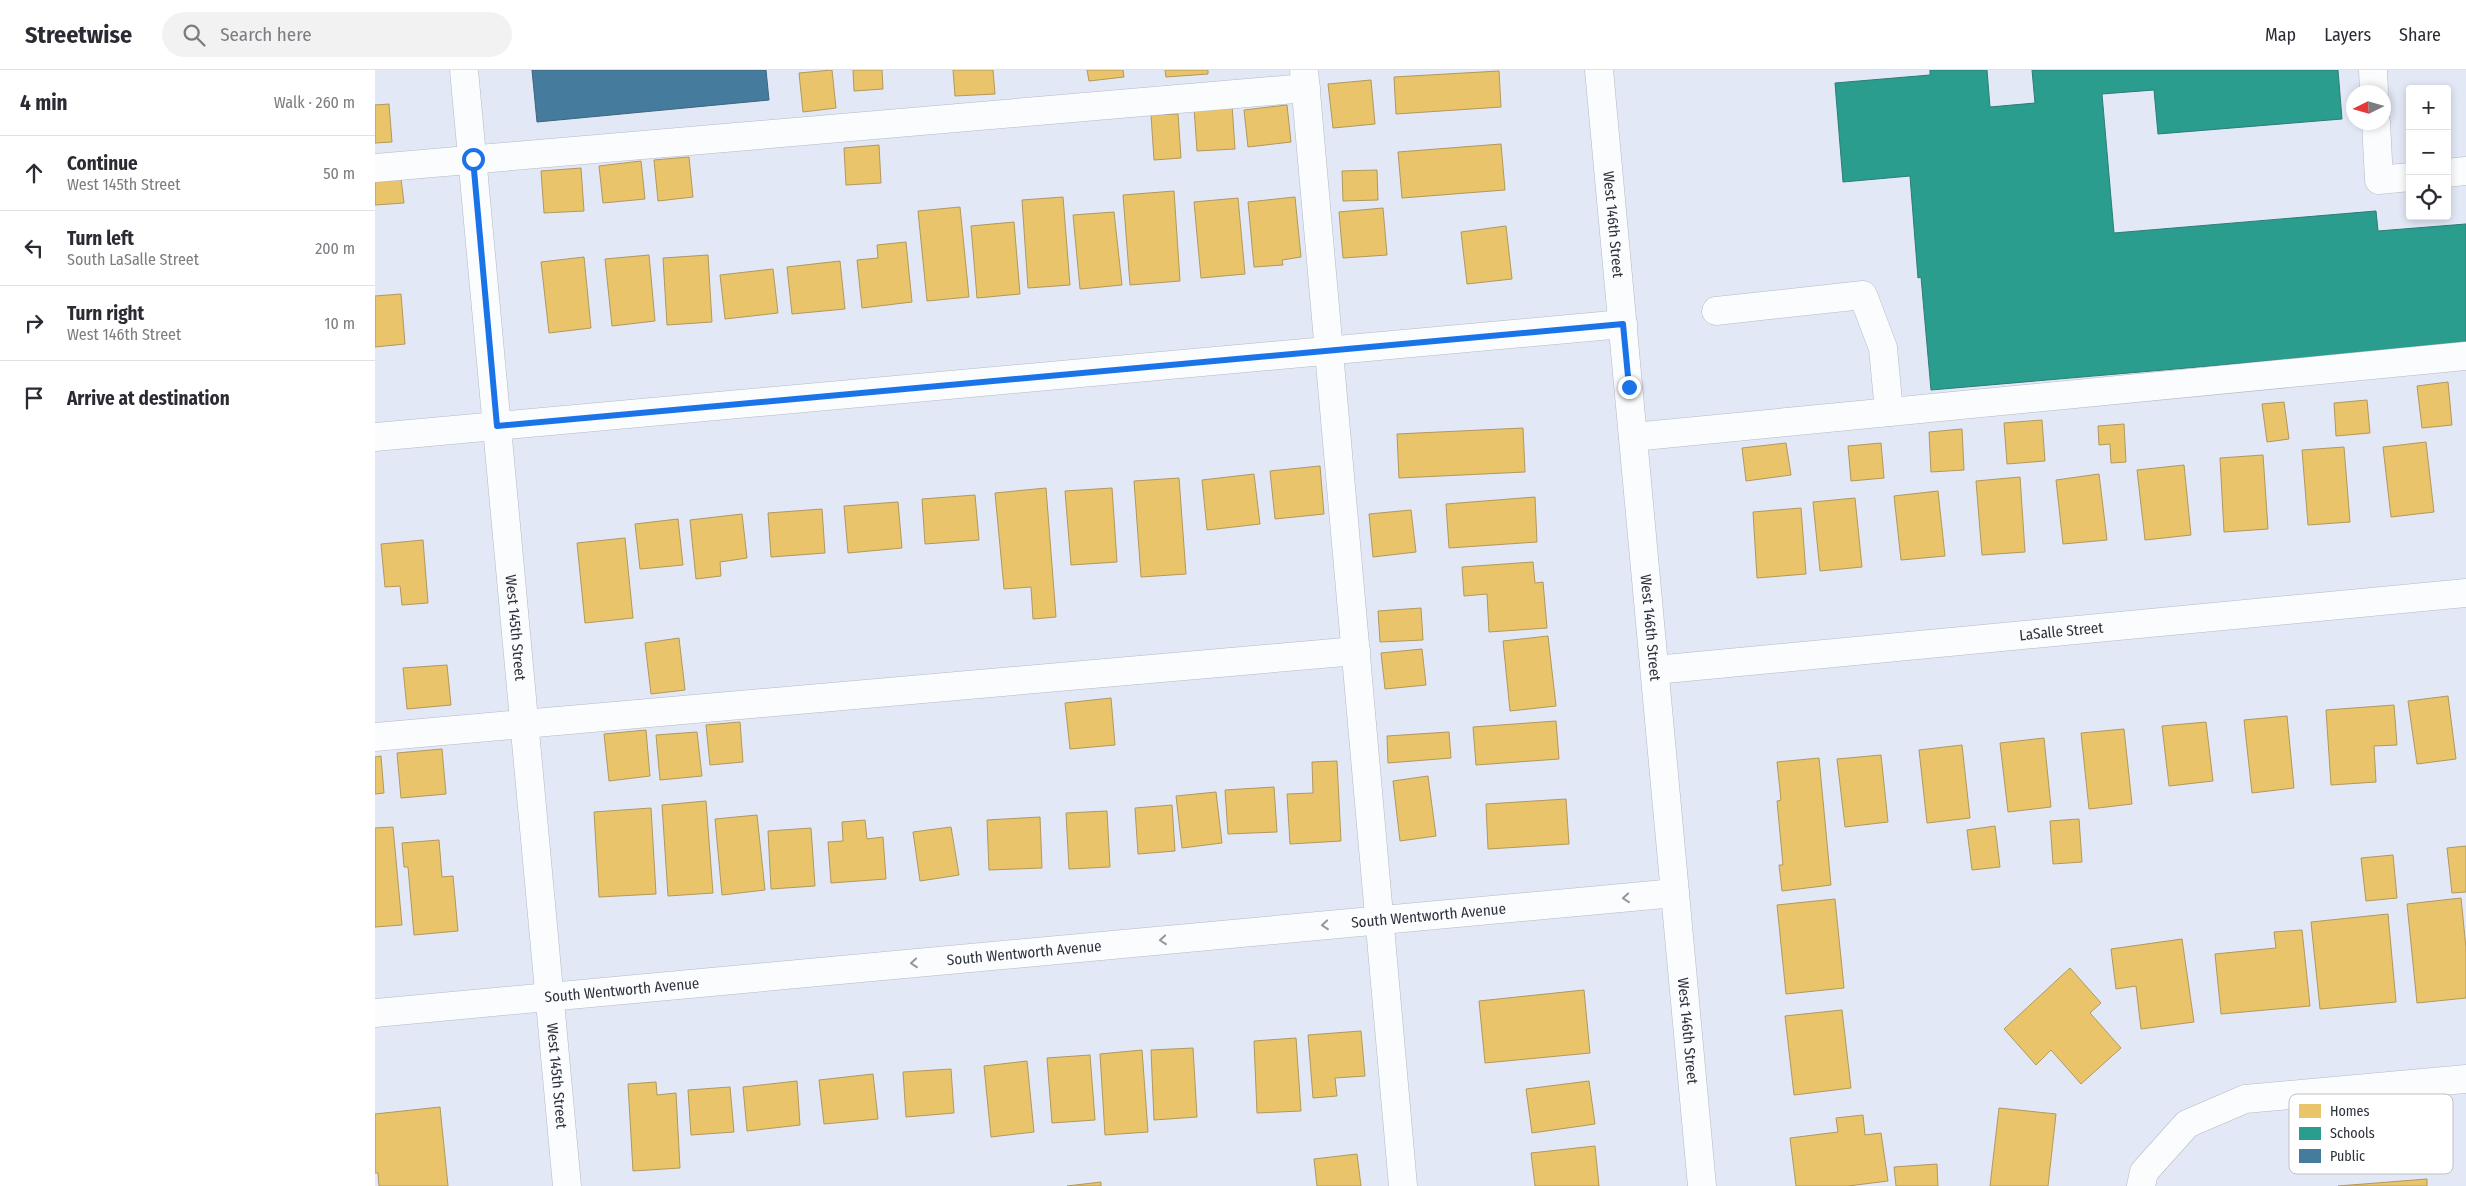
<!DOCTYPE html>
<meta charset="utf-8">
<style>
:root{--surface:#fff;--page:#f2f2f3;--text:#2b2b33;--muted:#7c7c81;--line:#e1e1e2}
body{margin:0;font-family:"Fira Sans Condensed",sans-serif;background:var(--page);color:var(--text)}
.controls{position:absolute;right:15px;top:15px;display:grid;overflow:hidden;border-radius:5px;box-shadow:0 2px 8px #0003}
.controls button{width:45px;height:45px;display:grid;place-items:center;padding:0;border:0;border-bottom:1px solid var(--line);background:var(--surface);color:var(--text);font:25px sans-serif}
.compass{position:absolute;left:1971px;top:15px;width:45px;height:45px;border-radius:50%;background:var(--surface);box-shadow:0 2px 8px #0003;rotate:265deg}
.stop{position:absolute;width:15px;height:15px;margin:-11px;border:4px solid #1a73e8;border-radius:50%;background:#fff}
.stop.end{background:#1a73e8;border-color:#fff;box-shadow:0 1px 5px #0008}
.list{margin:0;padding:0;list-style:none}
h2{display:flex;justify-content:space-between;align-items:center;height:65px;margin:0;padding:0 20px;font-size:21px}
h2 small{font-size:16px;font-weight:400;color:var(--muted)}
.list li{display:grid;grid-template-columns:32px 1fr auto;gap:15px;align-items:center;box-sizing:border-box;height:75px;padding:0 20px;border-top:1px solid var(--line)}
.list b{display:block;font-size:19px;white-space:nowrap}
.list p{margin:0;font-size:16px;white-space:nowrap;color:var(--muted)}
.list em{font-size:16px;font-style:normal;color:var(--muted)}
.icon{flex:none;width:28px;height:28px;fill:none;stroke:currentColor;stroke-width:2;stroke-linecap:round;stroke-linejoin:round}
.map{position:relative;flex:none;width:2091px;height:1116px;overflow:hidden}
header{display:flex;align-items:center;gap:30px;box-sizing:border-box;height:70px;padding:0 25px;background:var(--surface);border-bottom:1px solid var(--line)}
header strong{font-size:24px}
nav{display:flex;gap:28px;margin-inline-start:auto;font-size:18px}
.search{width:350px;height:45px;background:var(--page);display:flex;align-items:center;gap:12px;box-sizing:border-box;padding:0 18px;border-radius:28px;color:var(--muted);font-size:19px}
main{display:flex}
aside{flex:1;background:var(--surface)}
.map>svg:first-child{display:block}
.homes{fill:#e9c46a;stroke:#b1985c}
.schools{fill:#2a9d8f;stroke:#2b7d76}
.public{fill:#457b9d;stroke:#3e657f}
.lines{fill:none;stroke-linecap:round;stroke-linejoin:round}
.minor-casing{stroke:#b4b9c4;stroke-width:29}
.minor{stroke:#fbfcfe;stroke-width:28}
.oneway{stroke:#94969c}
.route{stroke:#1a73e8;stroke-width:6}
.labels{text-anchor:middle;stroke-width:5;stroke-linejoin:round;paint-order:stroke}
.street-label{font-size:15px;fill:#2d313a;stroke:#fff}
.key{fill:#fff;stroke:#c0c1c4;stroke-width:1}
.key-label{font-size:14px;fill:#2d313a}
</style>
<header>
<strong>Streetwise</strong>
<div class="search"><svg class="icon" aria-label="search" viewBox="0 0 24 24"><circle cx="10" cy="10" r="6"/><path d="M15 15l6 6"/></svg>Search here</div>
<nav><a>Map</a><a>Layers</a><a>Share</a></nav>
</header>
<main>
<aside>
<h2>4 min<small>Walk · 260 m</small></h2>
<ul class="list">
<li><svg class="icon" aria-label="ahead" viewBox="0 0 24 24"><path d="M12 20V5M6 11l6-6 6 6"/></svg><div><b>Continue</b><p>West 145th Street</p></div><em>50 m</em></li>
<li><svg class="icon" aria-label="left" viewBox="0 0 24 24"><path d="M17 20v-9H6M10 6l-5 5 5 5"/></svg><div><b>Turn left</b><p>South LaSalle Street</p></div><em>200 m</em></li>
<li><svg class="icon" aria-label="right" viewBox="0 0 24 24"><path d="M7 20v-9h11M14 6l5 5-5 5"/></svg><div><b>Turn right</b><p>West 146th Street</p></div><em>10 m</em></li>
<li><svg class="icon" aria-label="arrive" viewBox="0 0 24 24"><path d="M6 21V4h12l-3 4 3 4H6"/></svg><div><b>Arrive at destination</b></div></li>
</ul>
</aside>
<div class="map">
<svg width="2091" height="1116" viewBox="0 0 2091 1116">
<rect width="100%" height="100%" fill="#e2e8f5"/>
<path class="homes" d="M457 0 461 38 428 42 424 3Z
M478 0H507L508 19 479 21Z
M578 0H618L620 24 580 26Z
M712 0H748L749 7 714 11Z
M790 0H833V4L791 7Z
M1124 1 1126 37 1021 44 1019 7Z
M996 10 1000 54 958 58 953 14Z
M14 34 17 72 0 73V35Z
M857 35 860 79 822 81 819 38Z
M912 35 916 72 873 77 869 40Z
M803 44 806 88 779 90 776 45Z
M1126 74 1130 120 1027 128 1023 82Z
M504 75 506 113 471 115 469 78Z
M314 87 318 127 283 131 279 90Z
M266 91 270 129 228 133 224 96Z
M206 98 209 141 169 143 166 101Z
M1002 100 1003 130 968 131 967 101Z
M26 109 29 133 0 135V111Z
M799 121 805 211 755 215 748 125Z
M688 127 695 215 653 218 647 130Z
M920 127 926 187 907 190 908 195 879 197 873 132Z
M863 128 870 204 826 208 819 132Z
M585 137 594 227 552 231 543 141Z
M1008 138 1012 185 968 188 964 142Z
M739 142 747 215 705 219 698 145Z
M639 152 645 224 602 228 596 156Z
M1131 156 1137 209 1092 214 1086 162Z
M531 172 537 232 487 238 482 190 503 188 502 175Z
M274 185 280 251 237 256 230 189Z
M333 185 337 252 292 255 288 188Z
M209 187 216 258 174 263 166 192Z
M465 191 470 239 417 244 412 197Z
M398 199 403 243 350 249 345 205Z
M26 224 30 274 0 277V226Z
M2073 312 2077 355 2047 358 2042 316Z
M1992 330 1995 363 1961 366 1959 333Z
M1909 332 1914 369 1892 372 1887 334Z
M1667 350 1670 391 1632 394 1629 353Z
M1749 354 1751 392 1736 393 1735 374 1724 375 1723 356Z
M1148 358 1150 402 1024 408 1022 364Z
M1587 359 1589 400 1556 402 1554 362Z
M2051 372 2059 442 2016 447 2008 377Z
M1411 373 1416 405 1371 411 1367 378Z
M1506 373 1509 408 1476 411 1473 376Z
M1969 377 1975 452 1933 455 1927 380Z
M1888 385 1893 459 1849 462 1845 388Z
M1809 395 1816 465 1770 470 1762 400Z
M945 396 949 444 900 449 895 401Z
M879 404 885 454 832 460 827 410Z
M1724 404 1732 470 1688 474 1681 410Z
M1645 407 1650 482 1607 485 1601 411Z
M804 408 811 504 766 507 759 411Z
M671 418 681 547 658 549 656 517 629 519 620 423Z
M737 418 742 492 696 495 690 421Z
M1563 421 1570 486 1526 490 1519 426Z
M600 425 604 470 550 474 547 429Z
M1160 427 1162 472 1074 478 1071 434Z
M1480 428 1487 497 1445 501 1438 432Z
M523 432 527 478 473 483 469 436Z
M1426 438 1431 504 1382 508 1378 442Z
M447 439 450 483 396 487 393 443Z
M1036 440 1041 482 998 487 994 444Z
M367 444 372 488 345 492 346 506 321 509 315 450Z
M303 449 308 495 265 499 260 454Z
M250 468 258 548 210 553 202 473Z
M48 470 53 533 27 535 25 516 10 517 6 474Z
M1158 492 1160 513 1168 512 1172 558 1114 562 1112 524 1089 526 1087 497Z
M1046 538 1048 570 1005 572 1003 541Z
M1173 566 1181 636 1135 641 1128 571Z
M304 568 310 620 276 624 270 573Z
M1047 579 1051 615 1010 619 1006 583Z
M72 595 76 635 32 639 28 598Z
M2073 626 2081 689 2042 694 2033 631Z
M736 628 740 675 695 679 690 633Z
M2019 635 2022 675 1999 676 2001 712 1956 715 1951 640Z
M1912 646 1919 718 1877 723 1869 650Z
M1181 651 1184 689 1101 695 1098 657Z
M365 652 368 692 335 695 331 655Z
M1831 652 1838 711 1794 716 1787 656Z
M1749 659 1757 734 1714 739 1706 663Z
M271 660 275 706 234 711 229 664Z
M322 662 327 706 285 710 281 665Z
M1074 662 1076 688 1013 693 1012 666Z
M1669 668 1676 737 1633 742 1625 673Z
M1587 675 1595 748 1552 753 1544 680Z
M67 679 71 724 26 728 22 683Z
M1506 685 1513 752 1470 757 1462 689Z
M6 686 9 723 0 724V687Z
M1444 688 1456 815 1407 821 1404 795H1408L1402 731 1406 730 1402 692Z
M962 691 966 771 915 774 912 724 938 723 937 692Z
M1053 706 1061 766 1025 771 1018 711Z
M899 717 902 762 853 764 850 720Z
M841 722 847 773 807 778 801 726Z
M1191 729 1194 774 1113 779 1111 734Z
M331 731 338 823 293 826 287 735Z
M797 735 800 781 763 784 760 738Z
M276 738 281 824 224 827 219 742Z
M732 741 735 797 694 799 691 743Z
M382 745 390 820 347 825 340 749Z
M665 747 667 798 614 800 612 750Z
M1704 749 1707 792 1678 794 1675 751Z
M490 750 492 769 508 767 511 809 456 813 453 772 468 771 467 752Z
M1620 756 1625 797 1597 800 1592 760Z
M18 757 27 855 0 857V758Z
M576 757 584 805 545 811 538 762Z
M436 758 440 816 396 819 393 761Z
M64 770 67 807 78 806 83 861 39 865 33 797H29L27 773Z
M2091 776V822L2077 823 2072 778Z
M2018 785 2022 828 1991 831 1986 788Z
M2086 828 2091 878V928L2042 933 2032 834Z
M1460 829 1469 918 1411 924 1402 835Z
M2013 844 2021 932 1945 939 1936 852Z
M1927 860 1935 936 1846 944 1840 884 1901 878 1899 862Z
M1807 869 1819 952 1766 959 1761 916 1741 919 1736 879Z
M1695 898 1726 933 1715 943 1746 978 1706 1014 1676 980 1661 995 1629 959Z
M1209 920 1215 983 1110 993 1104 931Z
M1467 940 1476 1018 1419 1025 1410 946Z
M986 961 990 1006 960 1008 962 1026 938 1028 933 965Z
M921 968 926 1041 882 1043 879 971Z
M818 978 822 1047 779 1050 776 980Z
M767 980 773 1062 730 1065 725 984Z
M715 985 720 1050 677 1053 672 988Z
M652 991 659 1062 616 1067 609 996Z
M576 999 579 1043 531 1047 528 1002Z
M498 1004 503 1049 449 1054 444 1010Z
M422 1011 425 1055 372 1061 368 1017Z
M1214 1011 1220 1054 1157 1063 1151 1019Z
M281 1012 282 1025 301 1023 305 1098 258 1101 253 1014Z
M355 1017 359 1062 316 1065 313 1020Z
M65 1037 73 1116H4L3 1103H0V1044Z
M1624 1038 1681 1044 1673 1116H1615Z
M1488 1045 1490 1065 1506 1063 1513 1111 1473 1116H1421L1415 1068 1463 1062 1461 1048Z
M1220 1076 1224 1116H1160L1156 1083Z
M982 1084 986 1116H942L939 1089Z
M1562 1094 1563 1116H1521L1519 1097Z
M2052 1109V1116H1963Z
M726 1112V1116H692Z"/>
<path class="schools" d="M1555 0H1612L1615 37 1660 33 1657 0H1963L1967 49 1783 64 1779 20 1727 24 1739 163 2001 141 2003 161 2091 154V274L1556 320 1546 207 1543 208 1535 106 1468 112 1460 13 1555 5Z"/>
<path class="public" d="M157 0H391L394 30 162 52Z"/>
<g class="lines">
<defs>
<g id="minor">
<path id="s1" d="M89 0 192 1116"/>
<path d="M929 0 1028 1116"/>
<path id="s2" d="M1224 0 1327 1116"/>
<path d="M1998 0 1999 22"/>
<path d="M2001 52 2004 110 2035 107"/>
<path d="M0 98 931 18"/>
<path d="M2072 103 2091 101"/>
<path d="M1341 241 1488 225 1508 278 1514 342"/>
<path d="M0 367 1248 254"/>
<path d="M1258 367 2091 286"/>
<path id="s3" d="M1280 600 2091 523"/>
<path d="M0 667 981 581"/>
<path id="s4" d="M0 943 1300 823"/>
<path d="M1766 1116 1769 1102 1812 1054 1870 1029 2091 1009"/>
</g>
</defs>
<use href="#minor" class="minor-casing"/>
<use href="#minor" class="minor"/>
</g>
<defs><path id="oneway-chevron" d="M-2-3.5L2.5 0L-2 3.5" fill="none" stroke-width="1.6" stroke-linecap="round" stroke-linejoin="round" transform="scale(1.25)"/></defs>
<g class="oneway">
<use href="#oneway-chevron" transform="translate(1251 828) rotate(175)"/>
<use href="#oneway-chevron" transform="translate(950 855) rotate(175)"/>
<use href="#oneway-chevron" transform="translate(788 870) rotate(175)"/>
<use href="#oneway-chevron" transform="translate(539 893) rotate(175)"/>
</g>
<g class="lines">
<path class="route" d="M98 89 122 356 1248 254 1254 317"/>
</g>
<g class="labels">
<g class="street-label">
<text dy="5" stroke="none"><textPath href="#s2" startOffset="155">West 146th Street</textPath></text>
<text dy="5" stroke="none"><textPath href="#s1" startOffset="560">West 145th Street</textPath></text>
<text dy="5" stroke="none"><textPath href="#s2" startOffset="560">West 146th Street</textPath></text>
<text dy="5" stroke="none"><textPath href="#s3" startOffset="408">LaSalle Street</textPath></text>
<text dy="5" stroke="none"><textPath href="#s4" startOffset="1058">South Wentworth Avenue</textPath></text>
<text dy="5" stroke="none"><textPath href="#s4" startOffset="652">South Wentworth Avenue</textPath></text>
<text dy="5" stroke="none"><textPath href="#s4" startOffset="248">South Wentworth Avenue</textPath></text>
<text dy="5" stroke="none"><textPath href="#s2" startOffset="965">West 146th Street</textPath></text>
<text dy="5" stroke="none"><textPath href="#s1" startOffset="1010">West 145th Street</textPath></text>
</g>
</g>
<rect x="1914" y="1024" width="164" height="80" rx="8" class="key"/>
<rect x="1924" y="1034" width="22" height="14" fill="#e9c46a"/>
<rect x="1924" y="1057" width="22" height="13" fill="#2a9d8f"/>
<rect x="1924" y="1079" width="22" height="14" fill="#457b9d"/>
<g class="key-label">
<text x="1955" y="1046">Homes</text>
<text x="1955" y="1068">Schools</text>
<text x="1955" y="1091">Public</text>
</g>
</svg>
<div class="controls">
<button>+</button>
<button>−</button>
<button><svg class="icon" aria-label="locate" viewBox="0 0 24 24"><circle cx="12" cy="12" r="6"/><path d="M12 2v4M12 18v4M2 12h4M18 12h4"/></svg></button>
</div>
<svg class="compass" viewBox="-18 -18 36 36"><path d="M0-13l5 13h-10z" fill="#e53935"/><path d="M0 13l5-13h-10z" fill="#7c7c81"/></svg>
<div class="stop" style="left:98px;top:89px"></div>
<div class="stop end" style="left:1254px;top:317px"></div>
</div>
</main>
